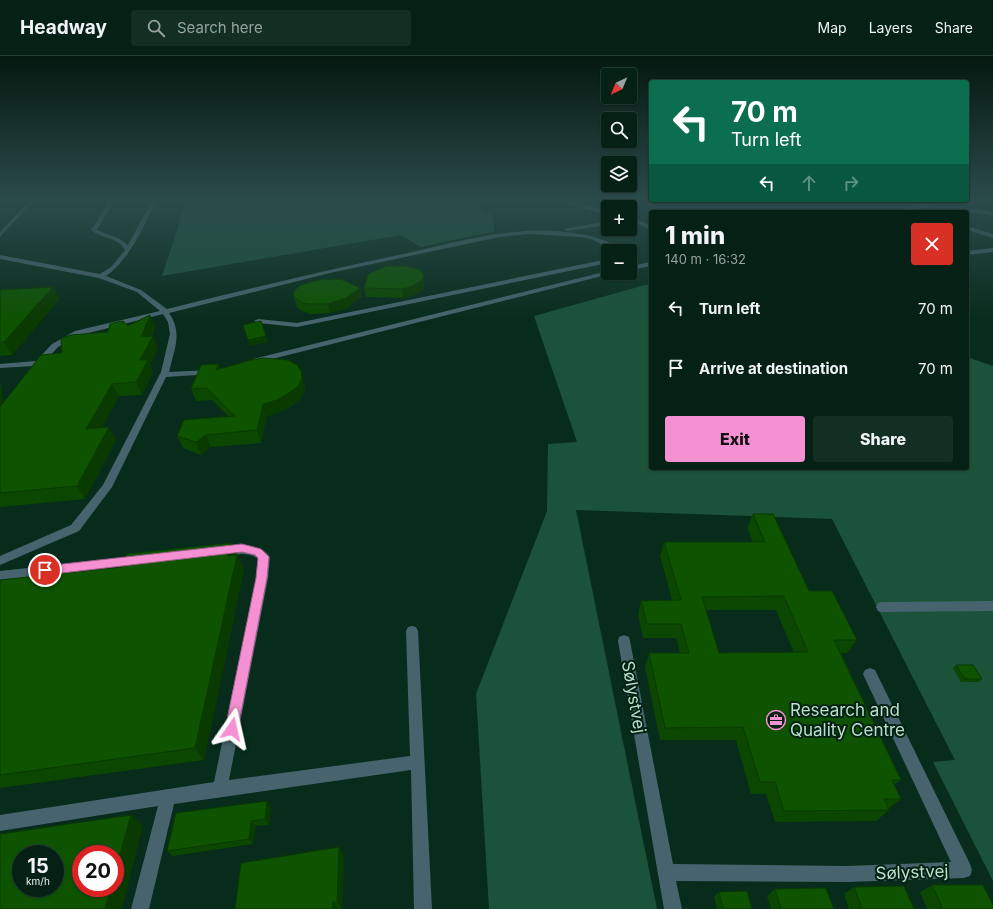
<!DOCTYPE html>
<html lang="en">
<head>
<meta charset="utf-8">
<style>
  body { margin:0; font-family:Inter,sans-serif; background:#132e22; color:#f1f3f6; height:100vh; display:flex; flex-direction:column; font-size:15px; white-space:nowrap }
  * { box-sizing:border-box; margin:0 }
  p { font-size:13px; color:#97a3a0 }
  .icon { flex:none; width:22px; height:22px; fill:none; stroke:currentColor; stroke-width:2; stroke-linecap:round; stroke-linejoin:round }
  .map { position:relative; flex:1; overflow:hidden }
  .side { position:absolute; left:649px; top:154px; width:320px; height:260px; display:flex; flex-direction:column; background:#052115; border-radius:4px; box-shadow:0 1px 3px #0004,0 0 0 1px #263e34 }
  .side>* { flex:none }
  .hud { position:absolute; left:649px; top:24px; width:320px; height:122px; border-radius:4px; box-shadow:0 1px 3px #0004,0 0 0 1px #263e34; background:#0b6e4f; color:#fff; overflow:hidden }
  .needle { width:26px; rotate:224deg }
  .fabs { position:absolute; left:601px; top:12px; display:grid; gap:8px }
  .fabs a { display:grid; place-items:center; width:36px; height:36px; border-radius:4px; background:#052115; box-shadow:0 1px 3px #0004,0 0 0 1px #263e34; font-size:20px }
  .speed { position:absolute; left:12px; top:789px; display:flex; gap:8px; font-size:20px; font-weight:700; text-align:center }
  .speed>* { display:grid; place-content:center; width:52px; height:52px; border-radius:50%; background:#052115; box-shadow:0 1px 3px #0004,0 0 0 1px #263e34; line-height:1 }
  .speed small { font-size:10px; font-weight:400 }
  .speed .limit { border:6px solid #d22; background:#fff; color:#111 }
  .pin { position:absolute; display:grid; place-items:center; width:34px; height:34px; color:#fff; margin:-17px; border:2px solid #fff; border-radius:50%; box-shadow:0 1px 4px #0007 }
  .me { position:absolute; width:44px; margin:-22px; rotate:11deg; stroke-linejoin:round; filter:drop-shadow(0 0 3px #0008) }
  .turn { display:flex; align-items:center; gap:14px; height:84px; padding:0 16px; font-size:18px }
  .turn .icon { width:52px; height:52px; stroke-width:2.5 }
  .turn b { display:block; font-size:28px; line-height:34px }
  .lanes { display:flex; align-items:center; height:38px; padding:0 16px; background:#0003; justify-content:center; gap:20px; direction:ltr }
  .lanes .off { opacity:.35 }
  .round { display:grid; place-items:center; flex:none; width:42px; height:42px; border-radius:4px; background:#132e22 }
  .overview { display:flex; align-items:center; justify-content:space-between; height:68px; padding:0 16px }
  h1 { font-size:24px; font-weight:800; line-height:30px }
  .cta { display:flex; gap:8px; margin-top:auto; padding:8px 16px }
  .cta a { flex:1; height:46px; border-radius:4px; background:#f591d2; color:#111; font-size:16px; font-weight:800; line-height:46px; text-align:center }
  .cta a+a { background:#132e22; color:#f1f3f6 }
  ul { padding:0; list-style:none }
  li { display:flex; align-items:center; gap:12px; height:60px; padding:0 16px }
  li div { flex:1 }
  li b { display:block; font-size:15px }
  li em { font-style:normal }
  header { display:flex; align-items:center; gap:24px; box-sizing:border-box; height:56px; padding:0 20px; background:#052115; border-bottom:1px solid #263e34 }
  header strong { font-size:19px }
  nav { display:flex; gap:22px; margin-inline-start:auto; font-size:14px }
  .search { width:280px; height:36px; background:#132e22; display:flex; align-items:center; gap:10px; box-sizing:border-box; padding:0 14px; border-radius:4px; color:#97a3a0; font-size:15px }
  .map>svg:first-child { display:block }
  .green { fill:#1a523a }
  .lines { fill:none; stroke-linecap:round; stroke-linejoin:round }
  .minor { fill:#47646e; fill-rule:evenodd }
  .wall { fill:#0b4700; fill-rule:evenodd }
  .shaded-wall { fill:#093a00 }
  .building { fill:#0d5300; stroke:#093a00; fill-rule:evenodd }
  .route { fill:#f591d2; stroke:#9f5e88 }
  .labels { text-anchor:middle; stroke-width:4; stroke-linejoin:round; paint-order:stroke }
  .near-street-label { font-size:17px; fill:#bedfcc; stroke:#002213 }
  .near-poi-label { font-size:17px; fill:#bedfcc; stroke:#002213; text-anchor:start }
</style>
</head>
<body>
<header>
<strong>Headway</strong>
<div class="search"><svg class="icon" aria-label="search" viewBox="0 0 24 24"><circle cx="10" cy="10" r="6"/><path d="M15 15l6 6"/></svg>Search here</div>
<nav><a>Map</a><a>Layers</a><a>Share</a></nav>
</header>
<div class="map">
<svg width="993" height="853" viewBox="0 0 993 853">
  <rect width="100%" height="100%" fill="#072c1c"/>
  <g class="green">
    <path d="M187,144H468L492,160L495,175L421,191L401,179L162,220Z"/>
    <path d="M645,229H651V412H967V301L993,310V825L933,706L955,704L832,463L576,454L657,853H489L476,638L547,455L548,388L577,386L534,260Z"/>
  </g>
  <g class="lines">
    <g class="minor">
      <path d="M30,144H35L0,181V176Z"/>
      <path d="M110,144H115L97,174L120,183L128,189L152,144H157C143,171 131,202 106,220L141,234L167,253C247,233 327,214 408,197C448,188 487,177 527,175C554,173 602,177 623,195H615L591,183L580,181L529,178L499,181L330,217L169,257C183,277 174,294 169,316L211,314L215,316L211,318L166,321L112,431L79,475L0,509V500L71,469L103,429L161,316L170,278L168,266L163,258L81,279L58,291L40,311L34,310L0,312V308L36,305L52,288L75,275L160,255L137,236L99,222L0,203V199L100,218L111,211L125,194C119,181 101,183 91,174Z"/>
      <path d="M557,144C574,144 591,152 608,154V158L588,154Z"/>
      <path d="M943,144H952L903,156H893Z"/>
      <path d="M976,153L993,156V160L976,157L955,156L958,154Z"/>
      <path d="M630,160L651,170V174L630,164Z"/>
      <path d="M608,165V169L567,175L564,173Z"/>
      <path d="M967,170L993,178V182L967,174Z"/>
      <path d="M993,192V196L967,199V195Z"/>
      <path d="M608,203V207L297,271L258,267L254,265L258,263L297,267Z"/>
      <path d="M651,206V210L630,214V210Z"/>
      <path d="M608,215V217H611L610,218L256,307L252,305L253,303Z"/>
      <path d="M244,489C253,490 265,492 270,501L268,522L229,724L410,700L406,575L408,571L412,570L416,571L418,575L432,853H414L411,714L174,748L149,853H131L158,750L0,775V759L214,726L256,522L258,503C245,493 231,502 217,498L215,495L217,492Z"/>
      <path d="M137,500L141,501L143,504L141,507L137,508L0,525V515Z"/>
      <path d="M993,545V555L882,556L878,555L876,551L878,547L882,546Z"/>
      <path d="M624,579L629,581L630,585L673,808L847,810L951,806L863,618L865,614L870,612L875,614L970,808L972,814L970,820L964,822L847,826L676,825L682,853H664L618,585L619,581Z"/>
    </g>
  </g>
  <g class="wall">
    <path d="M424,229L423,233L412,240L403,242L366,241L364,232Z"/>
    <path d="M53,231L59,243L12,299L0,300V234Z"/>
    <path d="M360,232L361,241L347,252L330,257L310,258L302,255L297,251L293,238Z"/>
    <path d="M150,259L155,271L152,280L158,292L150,308L153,316L142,339L119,340L102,371L116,384L85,443L0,451V326L1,328L3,347L62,297L108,276L128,270Z"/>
    <path d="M218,308L220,313L304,327L305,334L301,342L293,349L281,356L267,360L261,387L211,391L201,399L183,392L177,380L228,360L212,344L196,345L191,333Z"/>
    <path d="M753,458L809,535L857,584L847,597H841L901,724L894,729L901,743L888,753L889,754L876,765L775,766L766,738H751L736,684H660L645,611L649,597H680L676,582H643L638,558L641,545L672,544L660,500L664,486H753L747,472ZM706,554H776L794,597H719Z"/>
    <path d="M231,487L244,513L204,704L0,732V524L122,511Z"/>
    <path d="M956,609L982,623L979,626H961L953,612Z"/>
    <path d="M271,751L269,769L256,770L253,788L173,800L167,795Z"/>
    <path d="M344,799L342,852L338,853H235Z"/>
    <path d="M932,829L993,853H927L920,836Z"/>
    <path d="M854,831L914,853H849L844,838Z"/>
    <path d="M775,833L834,853H771L767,840Z"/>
    <path d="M719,836L752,853H717L714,841Z"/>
  </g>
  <g class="shaded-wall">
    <path d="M424,220V229L423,233L412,240L403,242L402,233Z"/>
    <path d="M53,231L59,243L12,299L4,286Z"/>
    <path d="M360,232L361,241L347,252L330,257L328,248Z"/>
    <path d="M150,259L155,271L147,291L153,280L158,292L150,308L153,316L142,339L136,326L140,304L141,281Z"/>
    <path d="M266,280L268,286L250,290L248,284Z"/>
    <path d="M218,308L223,320L216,314Z"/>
    <path d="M301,315L304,327L305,334L301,342L293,349L281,356L267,360L261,387L257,374L263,348Z"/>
    <path d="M0,326L1,328L3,347L0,351Z"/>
    <path d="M112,328L119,340L94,386L86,373Z"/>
    <path d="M109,371L116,384L85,443L77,430Z"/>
    <path d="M206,379L211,391L201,399L196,386Z"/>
    <path d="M231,487L244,513L204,704L195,692L228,500Z"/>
    <path d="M267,745L271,751L269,769L265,763Z"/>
    <path d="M131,759L143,770L122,853H105L111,832H115V816Z"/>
    <path d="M251,765L256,770L253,788L249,783Z"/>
    <path d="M339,791L344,799L342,852L337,846Z"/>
    <path d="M333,846L338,853H333Z"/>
  </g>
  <g class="building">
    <path d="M387,210H404L418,213L422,216L424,220L422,224L411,231L402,233L364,232L368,219L372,216Z"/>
    <path d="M336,223L343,224L360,232L346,242L328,248H308L300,246L295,242L293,238L296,233L301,229L318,224Z"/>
    <path d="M53,231L4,286L0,287V234Z"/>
    <path d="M150,259L141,281L153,280L140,304H148L136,326L112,328L86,373L109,371L77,430L0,437V351L41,299L62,297L61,283L65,281L71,279L108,276L110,268L113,267L123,265L128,270Z"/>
    <path d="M261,265L266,280L248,284L243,269Z"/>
    <path d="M264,302L288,304L297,309L301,315L302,322L298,330L289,337L277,344L263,348L257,374L206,379L196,386L177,380L184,364L235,360L207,332L191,333L201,309L218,308L216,314L251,304Z"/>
    <path d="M753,458H773L809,535H832L857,584H834L901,724H892L901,743H884L889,754L784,755L775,726H760L743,671L665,672L649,597H689L681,568H647L641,545L681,544L664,486H765ZM784,540L808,596L719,597L702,541Z"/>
    <path d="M231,487L228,500L237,499L195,692L0,719V524L122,511L127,498Z"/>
    <path d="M956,609H973L982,623H965Z"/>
    <path d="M267,745L265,763L251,765L249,783L167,795L176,757Z"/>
    <path d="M131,759L115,816V798H81V832H111L105,853H0V778ZM21,798H55V832H21Z"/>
    <path d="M339,791L337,846H333V853H235L241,807Z"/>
    <path d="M932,829H983L993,849V853H943Z"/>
    <path d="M904,830L914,853H862L854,831Z"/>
    <path d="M826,832L834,853H781L775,833Z"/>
    <path d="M747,835L752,853H723L719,836Z"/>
  </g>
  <linearGradient id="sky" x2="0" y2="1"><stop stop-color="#04180f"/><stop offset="0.55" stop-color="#2b4b4b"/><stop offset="1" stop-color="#2b4b4b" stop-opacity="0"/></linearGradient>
  <rect width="993" height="264" fill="url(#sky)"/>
  <path class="route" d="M242,488L261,493L269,501L267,522L238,673L237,677L232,679L227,677L225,673L256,522L258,502L255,499L242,496L45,519L42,517L40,514L42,511L45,510Z"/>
  <defs>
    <g id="office-ring" transform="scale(1)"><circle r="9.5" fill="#002213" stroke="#f591d2" stroke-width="1.5"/><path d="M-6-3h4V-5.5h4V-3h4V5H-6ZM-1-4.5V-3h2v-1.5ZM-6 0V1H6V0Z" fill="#f591d2"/></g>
  </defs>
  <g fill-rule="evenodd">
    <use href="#office-ring" x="776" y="664"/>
  </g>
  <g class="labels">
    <g class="near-street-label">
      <text transform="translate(634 641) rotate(80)" y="6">Sølystvej</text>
      <text transform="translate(912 816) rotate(-2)" y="6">Sølystvej</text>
    </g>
    <g class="near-poi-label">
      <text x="790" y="660">Research and<tspan x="790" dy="20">Quality Centre</tspan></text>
    </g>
  </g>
</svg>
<div class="fabs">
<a><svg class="needle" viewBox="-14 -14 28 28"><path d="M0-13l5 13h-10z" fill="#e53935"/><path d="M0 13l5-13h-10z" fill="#97a3a0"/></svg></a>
<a><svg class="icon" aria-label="search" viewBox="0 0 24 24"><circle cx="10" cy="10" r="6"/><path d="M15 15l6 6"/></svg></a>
<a><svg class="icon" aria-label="layers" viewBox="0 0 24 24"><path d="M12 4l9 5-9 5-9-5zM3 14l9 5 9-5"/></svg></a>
<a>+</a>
<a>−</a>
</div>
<div class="speed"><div>15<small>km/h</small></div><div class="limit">20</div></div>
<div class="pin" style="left:45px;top:514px;background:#d93025"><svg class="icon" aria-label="arrive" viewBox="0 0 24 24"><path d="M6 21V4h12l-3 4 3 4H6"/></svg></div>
<svg class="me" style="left:232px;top:673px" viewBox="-20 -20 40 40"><path d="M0-17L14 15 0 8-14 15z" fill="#f591d2" stroke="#fff" stroke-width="4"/></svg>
<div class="hud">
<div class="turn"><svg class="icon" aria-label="left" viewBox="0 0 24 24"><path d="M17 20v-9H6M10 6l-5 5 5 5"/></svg><div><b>70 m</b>Turn left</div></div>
<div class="lanes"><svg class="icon" aria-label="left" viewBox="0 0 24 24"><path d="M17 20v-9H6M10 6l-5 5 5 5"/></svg><svg class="icon off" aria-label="ahead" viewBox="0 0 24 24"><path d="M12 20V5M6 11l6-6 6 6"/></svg><svg class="icon off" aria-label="right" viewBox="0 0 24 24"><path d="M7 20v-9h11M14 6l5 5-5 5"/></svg></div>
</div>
<section class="side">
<div class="overview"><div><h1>1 min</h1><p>140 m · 16:32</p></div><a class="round" style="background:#d93025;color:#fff"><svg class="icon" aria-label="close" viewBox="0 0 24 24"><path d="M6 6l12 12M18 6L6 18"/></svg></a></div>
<ul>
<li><svg class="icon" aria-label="left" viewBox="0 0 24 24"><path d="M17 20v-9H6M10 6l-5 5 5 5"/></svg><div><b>Turn left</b></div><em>70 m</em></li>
<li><svg class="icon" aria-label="arrive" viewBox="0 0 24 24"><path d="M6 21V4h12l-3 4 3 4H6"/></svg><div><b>Arrive at destination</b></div><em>70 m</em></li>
</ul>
<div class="cta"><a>Exit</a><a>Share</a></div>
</section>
</div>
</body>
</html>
